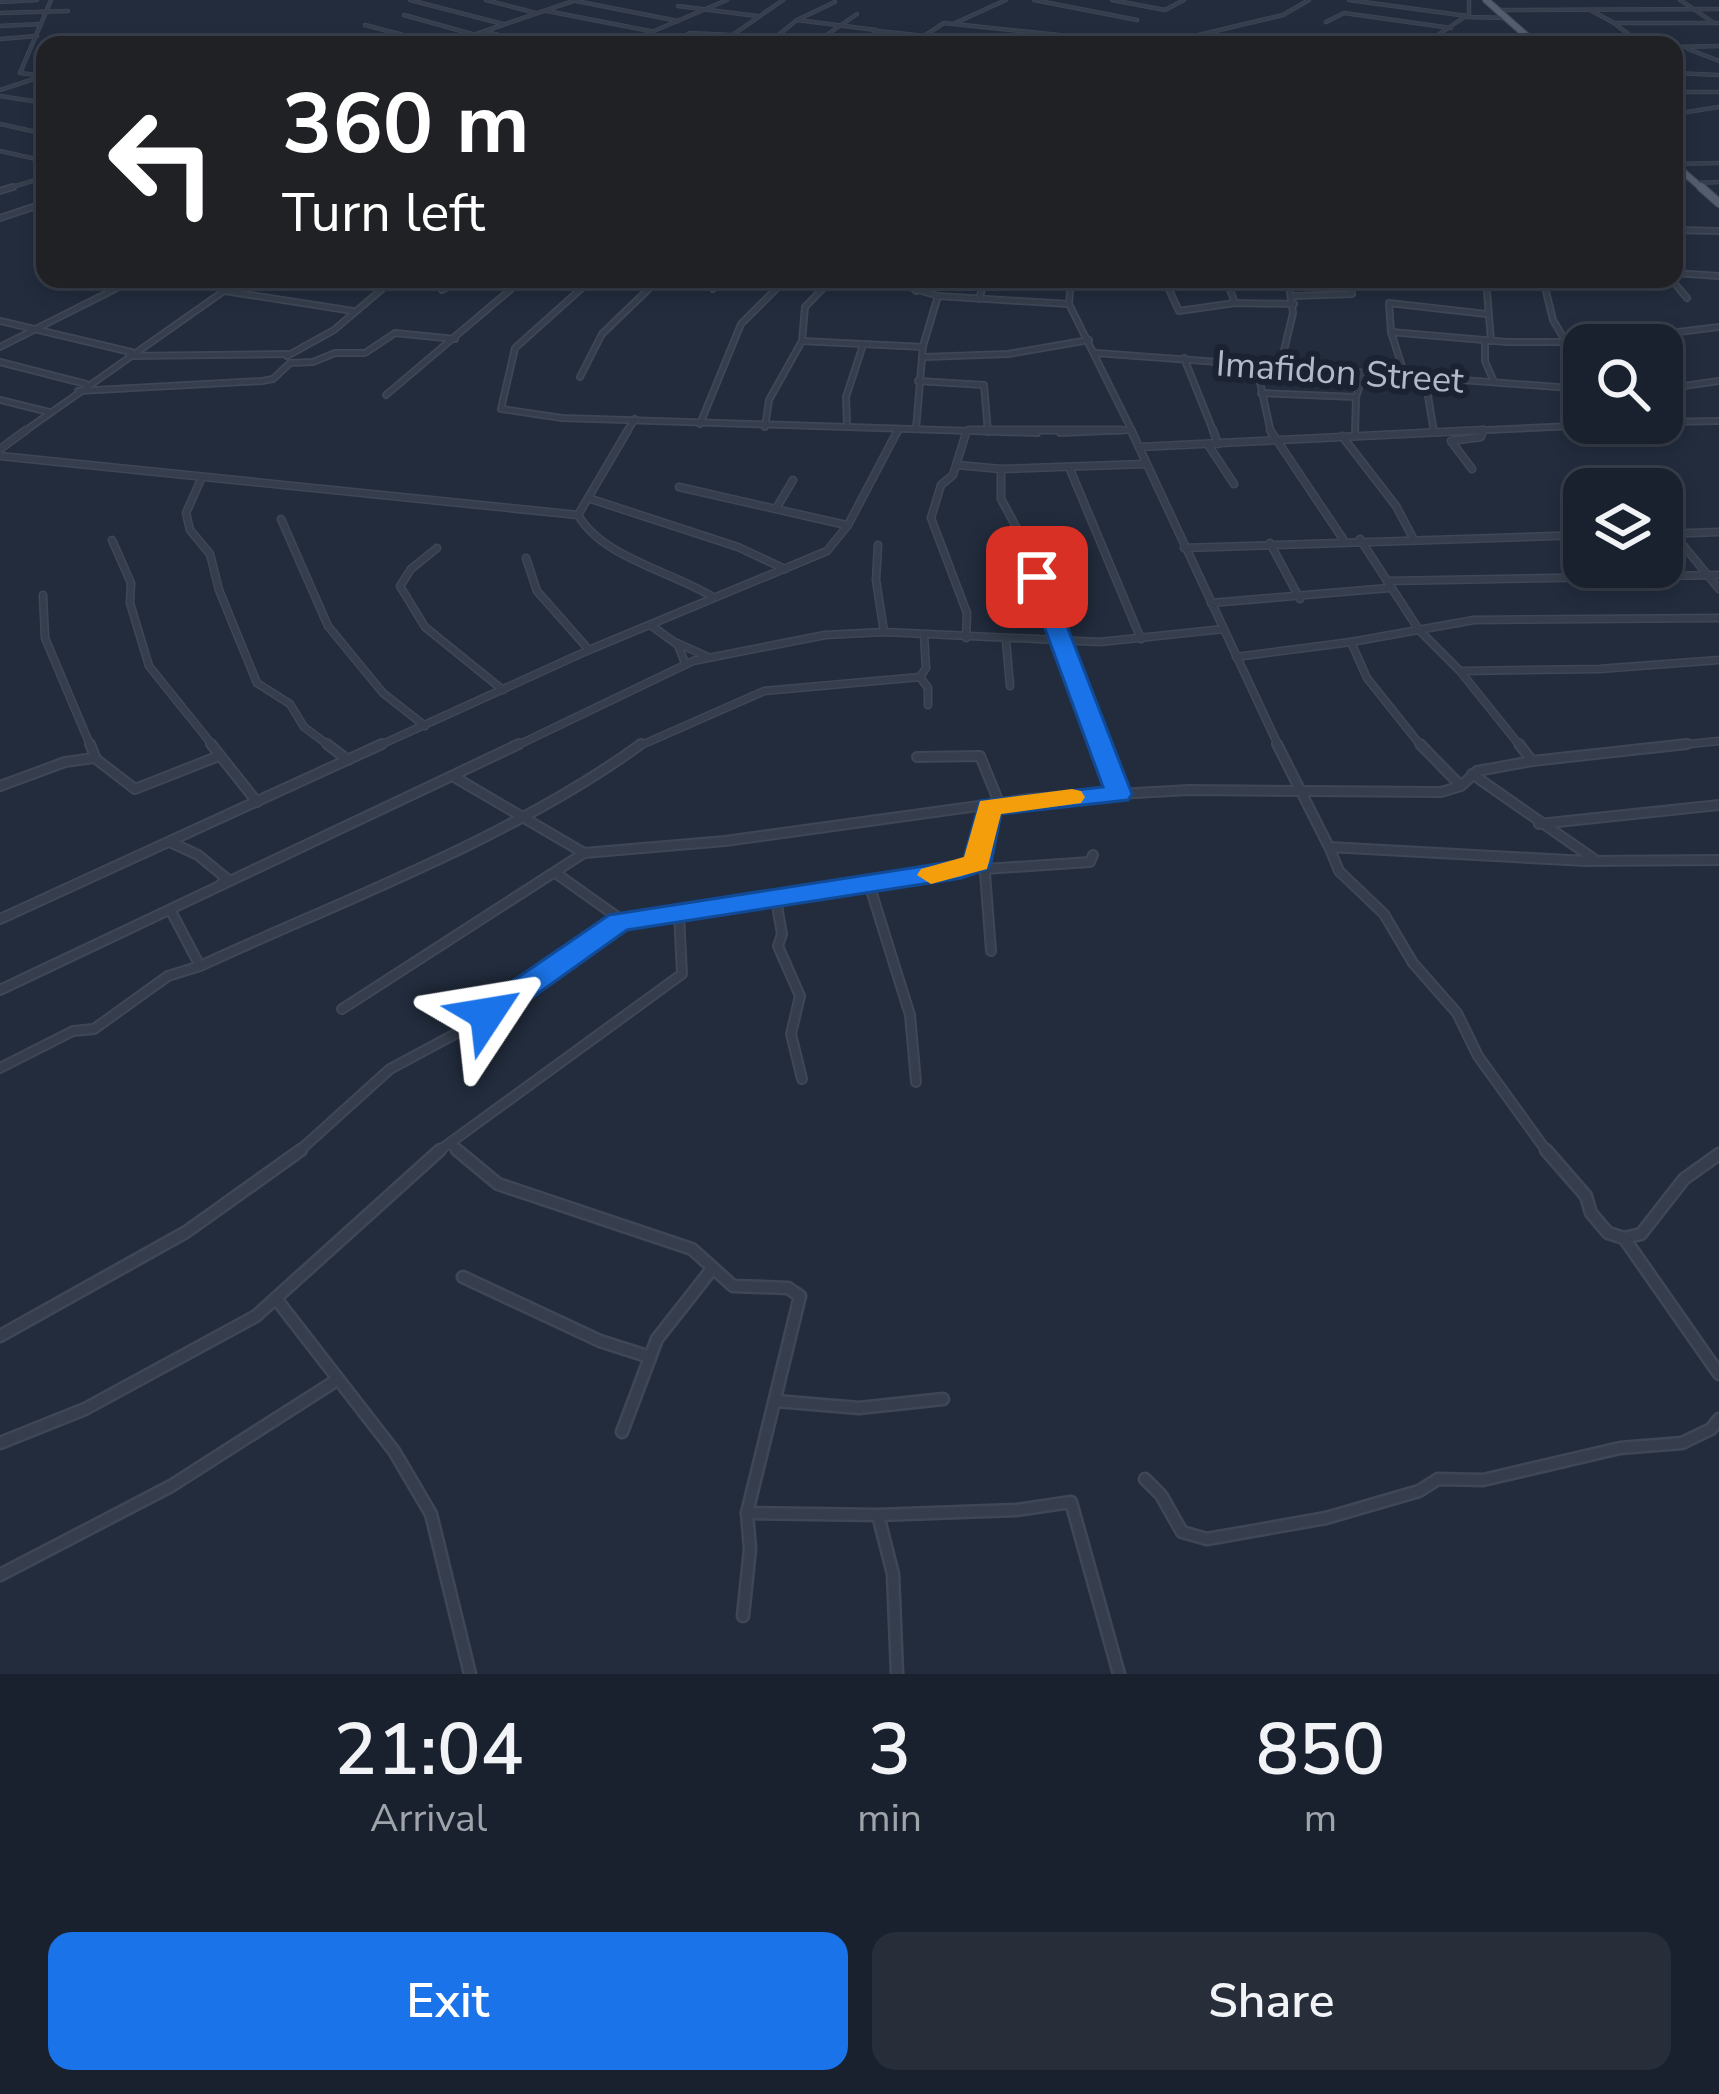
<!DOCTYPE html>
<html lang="en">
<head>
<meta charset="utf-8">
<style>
  body { margin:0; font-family:"Nunito Sans",sans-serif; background:#272e3a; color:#f1f3f6; height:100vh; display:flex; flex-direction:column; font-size:45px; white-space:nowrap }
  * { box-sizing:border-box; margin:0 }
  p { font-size:39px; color:#9fa3aa }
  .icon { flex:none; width:66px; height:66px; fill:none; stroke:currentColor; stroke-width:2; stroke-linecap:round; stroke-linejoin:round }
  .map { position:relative; height:1674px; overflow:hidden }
  .details { display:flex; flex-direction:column; background:#1a212e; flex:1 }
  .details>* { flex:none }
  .guide { position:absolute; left:36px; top:36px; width:1647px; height:252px; border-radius:24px; box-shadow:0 6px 18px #0003,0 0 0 3px #383e4a; background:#202124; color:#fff; overflow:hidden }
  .fabs { position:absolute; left:1563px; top:324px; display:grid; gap:24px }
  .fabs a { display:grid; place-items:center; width:120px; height:120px; border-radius:24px; background:#1a212e; box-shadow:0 6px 18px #0003,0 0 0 3px #383e4a; font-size:60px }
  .pin { position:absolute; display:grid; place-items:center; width:102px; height:102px; color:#fff; margin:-51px; border-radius:24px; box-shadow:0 6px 18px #0006 }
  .me { position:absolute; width:132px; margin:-66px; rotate:57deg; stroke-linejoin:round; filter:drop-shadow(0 0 9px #0008) }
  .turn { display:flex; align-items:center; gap:42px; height:252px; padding:0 48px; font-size:54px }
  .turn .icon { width:156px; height:156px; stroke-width:2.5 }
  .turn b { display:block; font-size:84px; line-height:102px }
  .eta { display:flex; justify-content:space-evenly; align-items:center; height:204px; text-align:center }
  .eta b { font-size:72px; font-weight:600; line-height:84px }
  .cta { display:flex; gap:24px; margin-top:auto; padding:24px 48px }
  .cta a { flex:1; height:138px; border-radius:24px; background:#1a73e8; color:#fff; font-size:48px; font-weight:600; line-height:138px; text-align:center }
  .cta a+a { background:#272e3a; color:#f1f3f6 }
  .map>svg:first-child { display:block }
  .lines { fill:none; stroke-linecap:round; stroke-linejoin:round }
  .minor-far4-casing { stroke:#3f4756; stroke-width:4.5 }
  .minor-far3-casing { stroke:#3f4756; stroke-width:8 }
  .minor-far2-casing { stroke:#3f4756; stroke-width:9 }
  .minor-far1-casing { stroke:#3f4756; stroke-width:12 }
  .minor-casing { stroke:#3f4756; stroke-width:15 }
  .primary-far1-casing { stroke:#3f4756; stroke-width:8 }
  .primary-casing { stroke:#3f4756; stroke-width:10 }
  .minor-far4 { stroke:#363e4d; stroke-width:3 }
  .minor-far3 { stroke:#363e4d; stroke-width:4.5 }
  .minor-far2 { stroke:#363e4d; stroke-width:6 }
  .minor-far1 { stroke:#363e4d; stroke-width:8 }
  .minor { stroke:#363e4d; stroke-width:10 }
  .primary-far1 { stroke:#545d6e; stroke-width:6 }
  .primary { stroke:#545d6e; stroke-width:8 }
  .route { fill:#1a73e8; stroke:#114b97; stroke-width:3 }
  .slow { fill:#f59e0b }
  .labels { text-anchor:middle; stroke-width:12; stroke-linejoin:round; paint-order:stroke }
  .far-street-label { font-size:36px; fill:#b2b9c9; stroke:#1b2332 }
</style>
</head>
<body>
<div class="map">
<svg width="1719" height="1674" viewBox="0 0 1719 1674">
  <rect width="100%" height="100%" fill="#222c3d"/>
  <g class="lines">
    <g class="minor-far4-casing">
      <g id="minor-far4">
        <path d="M410,0L503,24"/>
        <path d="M486,0L536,13"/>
        <path d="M1034,0L1137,20"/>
        <path d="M1112,0L1165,10L1184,0"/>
        <path d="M1349,0L1467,16"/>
        <path d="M1680,0L1714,23"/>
        <path d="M576,1L678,21"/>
        <path d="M0,2L37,0"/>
        <path d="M678,6L757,16"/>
        <path d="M1499,10L1719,9"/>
        <path d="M547,11L650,31"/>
        <path d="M1592,11L1614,23H1719"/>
        <path d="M0,13L68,11"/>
        <path d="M404,15L472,34"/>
        <path d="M1468,17L1507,18"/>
        <path d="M797,20L876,30"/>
        <path d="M1326,22L1344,13L1451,28"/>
        <path d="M953,24L1006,0"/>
        <path d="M1615,24L1643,45"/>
        <path d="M365,25L441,45"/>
        <path d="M0,26L41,24"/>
        <path d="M485,32L547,45"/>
        <path d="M0,39L37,36"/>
        <path d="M265,45H271"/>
        <path d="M444,45L576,0"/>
        <path d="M621,45L727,0"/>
        <path d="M670,45L690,33L731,35"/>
        <path d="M718,45L783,0"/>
        <path d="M766,45L797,20L835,2"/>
        <path d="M812,45L857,14"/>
        <path d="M861,45L877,31L1013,45"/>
        <path d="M910,45L944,23L1155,45"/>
        <path d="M1156,45L1283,15L1309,0"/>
        <path d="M1423,45L1469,14V0"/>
        <path d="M1674,47L1719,46"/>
        <path d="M1688,49L1719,61"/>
        <path d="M1674,73L1719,75"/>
        <path d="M45,76L20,73L51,0"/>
        <path d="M0,90L37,78"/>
        <path d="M1674,92H1719"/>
        <path d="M0,96L45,103"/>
        <path d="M1674,114L1719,107"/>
        <path d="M0,124L45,134"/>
        <path d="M0,151L45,161"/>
        <path d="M1674,164L1719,163"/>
        <path d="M1696,183L1719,182"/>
        <path d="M3,190L45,177"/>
      </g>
    </g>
    <g class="minor-far3-casing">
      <g id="minor-far3">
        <path d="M0,191L13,187"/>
        <path d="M0,218L45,203"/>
        <path d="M1674,230L1719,231"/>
        <path d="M1674,273L1719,276"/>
        <path d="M348,279L384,285"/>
        <path d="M592,279L515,348L501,409L562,418L1037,433"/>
        <path d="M883,279L938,296L1069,304"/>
        <path d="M1071,279L1069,304L1133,433"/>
        <path d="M1164,279L1179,311L1235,303L1294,304"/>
        <path d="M1226,279L1235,303"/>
        <path d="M1486,279L1491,341"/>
        <path d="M1543,279L1553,320L1566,342"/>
        <path d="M1671,279L1687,298"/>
        <path d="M713,289L724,279"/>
        <path d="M442,290L461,279"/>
        <path d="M225,291L353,311"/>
        <path d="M916,291L923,279"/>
        <path d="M1293,296L1352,294L1350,279"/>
        <path d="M979,299L985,279"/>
        <path d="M0,321L131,352"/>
        <path d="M1391,332L1389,303L1486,314"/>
        <path d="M1485,340V361L1494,382"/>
        <path d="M802,341L923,347"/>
        <path d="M0,347L135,279"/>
        <path d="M1096,353L1584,389"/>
        <path d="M129,356L288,354"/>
        <path d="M287,356L334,330L394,279"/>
        <path d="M925,357L1008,354L1089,340"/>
        <path d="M1184,358L1214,433"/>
        <path d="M0,362L86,384"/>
        <path d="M1256,364L1271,433"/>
        <path d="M1280,367L1293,313L1288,279"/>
        <path d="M1405,376L1391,332L1507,342H1596L1719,327"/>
        <path d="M580,377L602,334L659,279"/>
        <path d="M1425,378L1434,432"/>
        <path d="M918,381L984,385L988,432"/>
        <path d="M1662,389L1719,381"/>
        <path d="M78,391L262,381L273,379L290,363L313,362L335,353H365L395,333L455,339"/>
        <path d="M1261,393L1356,397"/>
        <path d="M386,395L523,279"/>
        <path d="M0,400L49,412"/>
        <path d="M1662,422L1719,421"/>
        <path d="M700,424L741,324L786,279"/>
        <path d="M847,424L846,397L863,345"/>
        <path d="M765,427L769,400L802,341L805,307L832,279"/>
        <path d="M916,429L923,346L938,296"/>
        <path d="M22,433L241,279"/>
        <path d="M626,433L635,419"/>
        <path d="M897,433L899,429"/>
        <path d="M1060,433L1130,430"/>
        <path d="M1355,433L1356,397L1364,372"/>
        <path d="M1421,433L1639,423"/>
      </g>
    </g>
    <g class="minor-far2-casing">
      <g id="minor-far2">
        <path d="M969,430H1121"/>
        <path d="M1131,430L1279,747"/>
        <path d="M1213,430L1218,444"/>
        <path d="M1270,430L1343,539"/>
        <path d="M966,433L953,475L941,485L931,518L967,613L966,638"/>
        <path d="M1342,436L1396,506L1413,538"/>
        <path d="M1209,446L1234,484"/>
        <path d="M1139,447L1484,430"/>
        <path d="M0,449L26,430"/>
        <path d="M0,456L578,515C603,558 671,571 713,597"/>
        <path d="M957,465L1001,469L1145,464"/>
        <path d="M1069,467L1141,639"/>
        <path d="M1001,469V499L1026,545L1102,747"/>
        <path d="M1472,469L1451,441L1481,437L1483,430"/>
        <path d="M202,477L186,513L190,530L210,554L219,590L257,683L290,704L304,727L331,747"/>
        <path d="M679,487L846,525"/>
        <path d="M591,499L738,547L785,569"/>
        <path d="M777,507L793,480"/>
        <path d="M578,515L628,430"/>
        <path d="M281,519L328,626L383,693L425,726"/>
        <path d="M1662,534L1719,532"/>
        <path d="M1674,534L1719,589"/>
        <path d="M1360,539L1419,630L1460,671L1521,747"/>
        <path d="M112,540L131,583L130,603L149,666L214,747"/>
        <path d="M1270,543L1300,599"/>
        <path d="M878,545L876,580L884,632"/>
        <path d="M437,548L411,569L400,586L425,627L503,690"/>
        <path d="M1184,548L1584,535"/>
        <path d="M526,558L537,591L589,650"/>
        <path d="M1387,581L1719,575"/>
        <path d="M43,595L45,638L91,747"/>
        <path d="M1211,603L1389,588"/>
        <path d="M652,626L678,645L685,663"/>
        <path d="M1006,640L1010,686"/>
        <path d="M677,643L706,656"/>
        <path d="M1236,657L1351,642"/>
        <path d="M1462,671L1599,669L1719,660"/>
        <path d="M920,677L928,688V705"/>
        <path d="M376,747L589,650L827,551L848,525L898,430"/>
        <path d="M514,747L693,661L825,635L884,632L1100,642L1224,629"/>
        <path d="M637,747L764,691L920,677L926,668L924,635"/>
        <path d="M1422,747L1367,678L1351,642L1474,620L1719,618"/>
        <path d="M1659,747L1719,741"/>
      </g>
    </g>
    <g class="minor-far1-casing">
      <g id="minor-far1">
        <path d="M90,744L96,759L135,789L219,756"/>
        <path d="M211,744L257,802"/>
        <path d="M327,744L348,760"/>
        <path d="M1100,744L1119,794"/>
        <path d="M1277,744L1329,847L1586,861L1719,860"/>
        <path d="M1420,744L1460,785"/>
        <path d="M1519,744L1532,761L1687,744"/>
        <path d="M917,757L980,756L1000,805"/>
        <path d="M1472,774L1594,859"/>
        <path d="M456,778L584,853L725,841L1029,799L1189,790L1441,792L1461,786L1477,771L1532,761"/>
        <path d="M0,786L65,762L94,758"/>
        <path d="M989,807L977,857L985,873L991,951"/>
        <path d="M1539,824L1719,805"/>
        <path d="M170,842L198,855L226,878L221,884"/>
        <path d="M1330,849L1339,871L1384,914L1413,963L1457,1013L1478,1056L1548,1153"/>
        <path d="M985,869L1090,862L1093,855"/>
        <path d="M869,884L910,1015L916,1082"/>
        <path d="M776,900L782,934L778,946L800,996L791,1034L802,1079"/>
        <path d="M171,911L200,966"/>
        <path d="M0,919L382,744"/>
        <path d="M620,922L972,867L977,857"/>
        <path d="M0,990L519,744"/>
        <path d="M342,1009L584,853"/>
        <path d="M0,1068L73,1031L94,1029L168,976L200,966C343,900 514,837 641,744"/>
        <path d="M452,1145L461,1153"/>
        <path d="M297,1153L390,1069L459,1032L617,926L616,916L557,874"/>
        <path d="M436,1153L682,974L679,914"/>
      </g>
    </g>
    <g class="minor-casing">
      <g id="minor">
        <path d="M457,1150L498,1184L692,1249L733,1286L788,1288L800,1296L747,1513L878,1515L893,1574L897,1673"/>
        <path d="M1546,1150L1586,1196L1591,1213L1608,1233L1624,1238L1641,1234L1684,1179L1719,1154"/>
        <path d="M1624,1238L1719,1374"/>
        <path d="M463,1277L600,1341L650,1357"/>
        <path d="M277,1300L394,1451L431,1514L470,1674"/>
        <path d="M0,1336L186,1232L301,1150"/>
        <path d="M776,1401L859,1408L943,1399"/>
        <path d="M622,1432L657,1339L712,1269"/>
        <path d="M0,1443L85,1409L256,1316L440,1150"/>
        <path d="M1145,1479L1161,1495L1182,1532L1207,1539L1326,1518L1419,1491L1438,1479L1483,1480L1620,1448L1682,1443L1711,1429L1719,1419"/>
        <path d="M878,1515L1016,1510L1071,1502L1119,1674"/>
        <path d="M0,1575L171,1486L337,1380"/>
        <path d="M743,1616L750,1549L747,1513"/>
      </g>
    </g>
    <g class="primary-far1-casing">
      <g id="primary-far1">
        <path d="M1486,0L1537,45"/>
        <path d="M1674,164L1704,190"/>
      </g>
    </g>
    <g class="primary-casing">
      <path id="primary" d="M1701,187L1719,203"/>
    </g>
    <use href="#minor-far4" class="minor-far4"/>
    <use href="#minor-far3" class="minor-far3"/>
    <use href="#minor-far2" class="minor-far2"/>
    <use href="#minor-far1" class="minor-far1"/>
    <use href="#minor" class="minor"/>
    <use href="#primary-far1" class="primary-far1"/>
    <use href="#primary" class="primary"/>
  </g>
  <path class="route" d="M1037,570L1048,577L1132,794L1128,800L1001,814L991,863L987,869L962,878L627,930L498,1022H476L472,1014L476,1006L609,915L956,861L964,858L980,801L1103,787L1026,577Z"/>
  <path class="slow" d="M1072,789L1081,791L1085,797L1081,803L1001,814L987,869L931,884L917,875L921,869L964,857L980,801Z"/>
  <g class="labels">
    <g class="far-street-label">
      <text transform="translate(1340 371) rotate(4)" y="13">Imafidon Street</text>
    </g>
  </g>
</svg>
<div class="fabs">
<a><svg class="icon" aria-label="search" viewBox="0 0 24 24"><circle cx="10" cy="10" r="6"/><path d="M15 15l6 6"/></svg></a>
<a><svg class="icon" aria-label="layers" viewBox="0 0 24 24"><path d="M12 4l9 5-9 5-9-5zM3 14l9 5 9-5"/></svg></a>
</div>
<div class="pin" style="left:1037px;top:577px;background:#d93025"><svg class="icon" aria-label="arrive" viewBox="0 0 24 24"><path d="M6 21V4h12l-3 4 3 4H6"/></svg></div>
<svg class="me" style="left:487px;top:1014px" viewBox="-20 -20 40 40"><path d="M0-17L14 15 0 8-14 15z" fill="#1a73e8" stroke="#fff" stroke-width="4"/></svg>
<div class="guide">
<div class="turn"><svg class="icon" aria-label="left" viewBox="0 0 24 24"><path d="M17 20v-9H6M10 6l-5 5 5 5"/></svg><div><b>360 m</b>Turn left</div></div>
</div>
</div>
<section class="details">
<div class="eta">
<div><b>21:04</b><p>Arrival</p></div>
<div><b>3</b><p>min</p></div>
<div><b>850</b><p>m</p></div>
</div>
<div class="cta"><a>Exit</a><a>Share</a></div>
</section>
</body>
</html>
